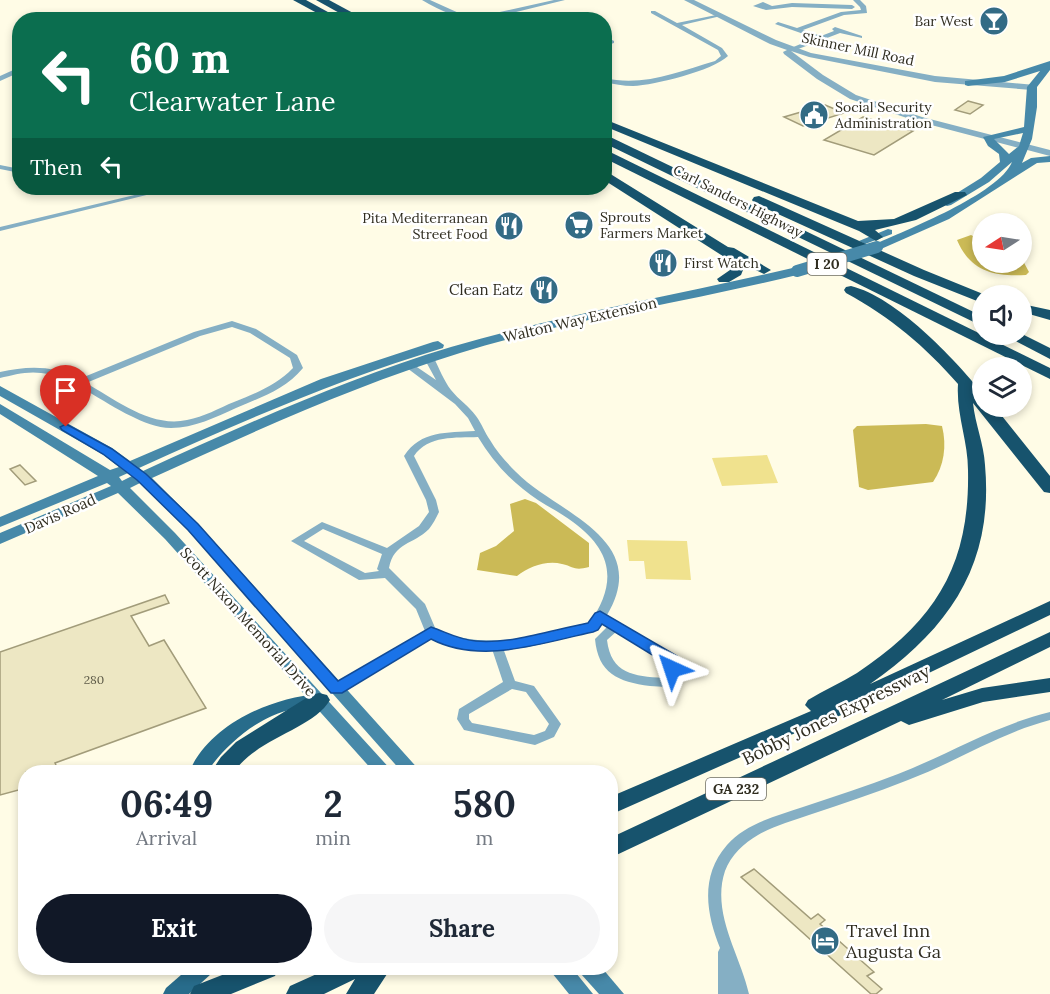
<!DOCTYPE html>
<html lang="en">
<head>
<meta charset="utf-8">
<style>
  body { margin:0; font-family:Lora,serif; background:#f6f6f7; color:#1f2937; height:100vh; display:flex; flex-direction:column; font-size:22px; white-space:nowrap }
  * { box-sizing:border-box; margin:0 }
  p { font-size:20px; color:#747a83 }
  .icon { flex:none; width:33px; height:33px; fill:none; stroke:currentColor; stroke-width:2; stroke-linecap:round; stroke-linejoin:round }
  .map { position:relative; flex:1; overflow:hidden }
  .panel { position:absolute; left:18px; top:765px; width:600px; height:210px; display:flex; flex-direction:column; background:#fff; border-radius:24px; box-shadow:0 3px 9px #0003 }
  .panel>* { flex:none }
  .hud { position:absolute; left:12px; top:12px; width:600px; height:183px; border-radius:24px; box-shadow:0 3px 9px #0003; background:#0b6e4f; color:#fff; overflow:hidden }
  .needle { width:39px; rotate:258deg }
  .tools { position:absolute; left:972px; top:213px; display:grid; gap:12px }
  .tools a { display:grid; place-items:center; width:60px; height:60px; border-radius:50%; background:#fff; box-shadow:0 3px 9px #0003; font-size:30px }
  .pin { position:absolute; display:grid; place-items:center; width:51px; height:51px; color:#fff; margin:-62px -26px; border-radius:50% 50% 50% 0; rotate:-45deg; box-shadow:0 0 6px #0007 }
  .pin .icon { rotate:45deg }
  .me { position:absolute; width:66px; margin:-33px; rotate:318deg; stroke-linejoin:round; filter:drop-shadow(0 0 4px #0008) }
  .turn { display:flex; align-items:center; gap:21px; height:126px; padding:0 18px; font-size:27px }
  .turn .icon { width:78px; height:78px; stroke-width:2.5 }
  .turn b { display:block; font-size:42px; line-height:51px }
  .then { display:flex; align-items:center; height:57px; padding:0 18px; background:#0003; gap:12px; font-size:22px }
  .eta { display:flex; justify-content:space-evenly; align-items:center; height:102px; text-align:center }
  .eta b { font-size:36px; font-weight:700; line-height:42px }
  .action { display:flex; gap:12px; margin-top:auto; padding:12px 18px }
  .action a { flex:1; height:69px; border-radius:36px; background:#111827; color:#fff; font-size:24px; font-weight:700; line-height:69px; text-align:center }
  .action a+a { background:#f6f6f7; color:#1f2937 }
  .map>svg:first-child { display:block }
  .green { fill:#f0e28e }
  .water { fill:#cbba56 }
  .building { fill:#ede7c3; stroke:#a29c7a; stroke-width:1.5 }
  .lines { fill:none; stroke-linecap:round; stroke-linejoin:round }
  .minor { fill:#85afc4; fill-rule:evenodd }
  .tertiary { fill:#85afc4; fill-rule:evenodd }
  .secondary { fill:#4789a9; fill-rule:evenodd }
  .primary { fill:#286c8b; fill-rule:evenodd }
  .motorway { fill:#17536d; fill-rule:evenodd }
  .secondary-bridge { stroke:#4789a9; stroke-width:12 }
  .route { fill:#1a73e8; stroke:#114b97; stroke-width:1.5 }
  .labels { text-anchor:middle; stroke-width:5; stroke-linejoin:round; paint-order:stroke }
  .number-label { font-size:12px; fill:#5f5c49 }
  .far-poi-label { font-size:14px; fill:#302d20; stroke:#fff; text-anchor:start }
  .far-street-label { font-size:14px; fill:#302d20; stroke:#fff }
  .shield { fill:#fff; stroke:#6e6c63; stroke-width:1.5 }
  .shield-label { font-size:14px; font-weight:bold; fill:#302d20 }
  .poi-label { font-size:15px; fill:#302d20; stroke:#fff; text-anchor:end }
  .street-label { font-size:15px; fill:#302d20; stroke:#fff }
  .near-street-label { font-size:18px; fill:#302d20; stroke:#fff }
  .near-poi-label { font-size:18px; fill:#302d20; stroke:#fff; text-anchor:start }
</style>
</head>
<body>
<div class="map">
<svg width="1050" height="994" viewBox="0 0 1050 994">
  <rect width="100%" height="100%" fill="#fffce6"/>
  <g class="green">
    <path d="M767,455L778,483L722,486L712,458Z"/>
    <path d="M627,540L687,541L691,580L646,579L644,561H629Z"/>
  </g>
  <g class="water">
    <path d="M971,235L982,241V262H1022V259L1029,272L1026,275C994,277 970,271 957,240Z"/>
    <path d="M926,424L942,426C947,446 944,466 933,482L868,490L859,487L853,430L857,426Z"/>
    <path d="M525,499L536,503L589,543V567C574,571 575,567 562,564C546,560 529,567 517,576L477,570L480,553L496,546L514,531L510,504Z"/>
  </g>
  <g class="building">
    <path d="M968,101L983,105L970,114L955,110Z"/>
    <path d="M825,105L844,113L803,126L784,117Z"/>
    <path d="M863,117L913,131L874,155L824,140Z"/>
    <path d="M20,465L36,481L25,485L10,469Z"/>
    <path d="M165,595L169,603L131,616L149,646L164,640L206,708L55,763L59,772H26V788L0,795V652Z"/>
    <path d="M754,869L811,919L818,914L825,920L820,924L874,972L867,976L882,989L876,994H871L741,877Z"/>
  </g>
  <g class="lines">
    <g class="minor">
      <path d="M422,0H430L461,14L477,17L554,0H565L483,20C462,20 440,11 422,0Z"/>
      <path d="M853,0H860L866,6L867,13L844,15L803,30L821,36L834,31L832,29L835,27L862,36V38L840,33L793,51L791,50V48L815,38L775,24L778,22L797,28L841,12L861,10L860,7Z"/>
      <path d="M763,2L772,6L792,3L852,5L855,7L852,9L792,7L766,10L753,6Z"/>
      <path d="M651,11H655L677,23L721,14V16L682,25L722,48L728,56C712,71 655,85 633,86C623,86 614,84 604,82V78C643,87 678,72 715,61L721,56L718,50L651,13Z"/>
      <path d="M612,40L614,41V43L604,46V42Z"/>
      <path d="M20,67V72L0,81V76Z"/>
      <path d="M0,165L20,169V173L0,169Z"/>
      <path d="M164,188H175L0,231V227Z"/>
      <path d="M232,321L256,329L297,355L303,368C285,390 261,397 236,408C216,417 194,428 171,428C157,428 143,422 131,416C103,403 70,376 41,373C27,371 13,375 0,378V372C28,366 53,365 79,379L194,332ZM232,327L250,333L290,358L293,368C277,385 256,393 234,402C219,408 204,417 187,420C151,428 116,400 86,383L200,336Z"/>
      <path d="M429,355L434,358C439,368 444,381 451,390C459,400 469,406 476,416C482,424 485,433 490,440C497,452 506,462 516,472C556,513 653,538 607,615L676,656L678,659L673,686C666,688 658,686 650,686C618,682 598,673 595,639L608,626L602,622L597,630L593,631L532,644L503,648L515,681L534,686L561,724L554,737L535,745L464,730L457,719L459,709L503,682L492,649C470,648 451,645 432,637L340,692H332L330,689L332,686L425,631L416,609L385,578L359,580L291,541L322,522L387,548L419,526L429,512L426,500L404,456C421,430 447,433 475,431L468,418L455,404L403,365L405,363H411L436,380L424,358ZM478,437C490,457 505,475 523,489C538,502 557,510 573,522C614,552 617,584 589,624C536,636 488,651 436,630L425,604L389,568C394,542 413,545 429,529C433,524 436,518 439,512L436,500L414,456C428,435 456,438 478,437ZM323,529L382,554L377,569L379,571L365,573L304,541ZM617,631L666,661L663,678C634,676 611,674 607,640ZM512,689L526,692L549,724L545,731L534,735L472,723L469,719V714Z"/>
      <path d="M1050,712V720C1000,733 956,762 908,780C875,793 842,804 809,815C792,821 774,826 758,835C744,843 731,855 725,871C711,913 740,954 749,994H718V952L720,948C706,913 700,876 727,845C746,823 777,816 803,807C835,796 867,786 898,774C949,754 996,725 1050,712Z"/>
    </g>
    <path class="tertiary" d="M684,0H694L776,40L811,53L935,76L1035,85V89L1032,90L935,82L809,57L791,51L823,75L856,95L922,117L1050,150V156L916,121L850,99L817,79L784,54L783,52L787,50L770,44Z"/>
    <g class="secondary">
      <path d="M1050,61V70L1037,87V107L1032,139L1022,163L1031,158L1050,156V162L1037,163L949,219L881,249H873V245C906,230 999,194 1012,162L989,182L951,205L947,206L941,203L981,178L1000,162L999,154L988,146L983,137L1024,127L1027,87L1040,71L1005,82L968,86L965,85V81L1004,76ZM1023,133L1019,146L1009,154L994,139Z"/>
      <path d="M888,229L892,230V234L865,244L859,241Z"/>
      <path d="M797,267L801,268V274C688,302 571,319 460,353C353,386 253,432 152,478L198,524L421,772H402L188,530L140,483L130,488L175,533L393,772H374L165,539L118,493L0,544V533L111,486L107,483L0,527V517L98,476L0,414V404L110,470L119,467L102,454L0,396V386L112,448L130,461L321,379L433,342L438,341L444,345L443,348C338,379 239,423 139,468L143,471C244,425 345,379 451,347C565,314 682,294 797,267ZM128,473L132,476L122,481L119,477Z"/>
      <path d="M548,968H572L593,994H569Z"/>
      <path d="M579,968H602L624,994H599L581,974Z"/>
    </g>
    <g class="primary">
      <path d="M319,694L325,696L328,700L325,704C315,707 303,706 293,709C259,716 226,744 207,772H189C210,724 270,698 319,694Z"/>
      <path d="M189,968H214L211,974L189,994H163L166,988Z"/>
    </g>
    <g class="motorway">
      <path d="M293,0H306L337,17L328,19Z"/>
      <path d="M316,0H329L366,20H352Z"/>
      <path d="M604,119L858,221L894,219L955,192H965L967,195L916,220L875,230L883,237L876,241L859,231L604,126Z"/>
      <path d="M604,134L982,316V326L604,143Z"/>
      <path d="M604,149L1050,368V379L604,158Z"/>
      <path d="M604,170L728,247L734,248L771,270L764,274L745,265L741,275L729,282H719L717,279L730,270L729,260L604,180Z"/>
      <path d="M759,196L924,270L988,296H982V302L977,301L914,276L754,203L752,200L754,197Z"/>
      <path d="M851,286C896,297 954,358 982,393V406H994L1050,476V493L1044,492L973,403C975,424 984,444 985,465C994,565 949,629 870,684L1050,601V615L837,717L788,736L610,815V797L811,711L805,705L808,700C824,690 841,683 857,673C935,621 970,566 968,470C968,441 956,414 958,384C925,346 890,317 846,293L844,290L846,287Z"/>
      <path d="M1022,304L1050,310V320L1022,312Z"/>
      <path d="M1002,334H1022L1050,348V359Z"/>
      <path d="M1050,632V647L942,700L982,688L1050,678V692L983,702L909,725L901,721L610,858V838Z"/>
      <path d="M319,693L327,695L330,700C313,729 257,738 234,772H211L221,757L236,742L311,695Z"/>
      <path d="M240,968H279L275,976L231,994H190L194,986Z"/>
      <path d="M330,968H391L374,994H346L355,979L324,994H286L290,986Z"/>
    </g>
    <path class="secondary-bridge" d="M797,271L877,247"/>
  </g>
  <path class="route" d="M66,424L112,449L146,474L198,524L338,681L431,627C446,632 459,640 476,641C512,644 552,630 588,623L595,613L600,611L677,656L680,669L678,673H667L664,662L602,624L598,630L593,632C541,643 481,665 431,639L342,693H331L188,530L137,480L103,454L62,430L60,427Z"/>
  <defs>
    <g id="bar-disc" transform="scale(1.5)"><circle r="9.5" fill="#336b85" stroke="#fff"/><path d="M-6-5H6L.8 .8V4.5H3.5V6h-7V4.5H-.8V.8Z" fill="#fff"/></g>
    <g id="civic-disc" transform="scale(1.5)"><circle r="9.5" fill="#336b85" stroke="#fff"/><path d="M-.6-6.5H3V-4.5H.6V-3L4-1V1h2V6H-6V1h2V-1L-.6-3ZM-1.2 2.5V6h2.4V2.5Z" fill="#fff"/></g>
    <g id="supermarket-disc" transform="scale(1.5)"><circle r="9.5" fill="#336b85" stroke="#fff"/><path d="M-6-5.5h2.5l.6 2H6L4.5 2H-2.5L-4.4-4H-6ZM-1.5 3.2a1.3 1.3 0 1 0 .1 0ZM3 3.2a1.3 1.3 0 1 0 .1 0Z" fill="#fff"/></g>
    <g id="restaurant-disc" transform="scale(1.5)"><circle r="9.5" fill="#336b85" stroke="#fff"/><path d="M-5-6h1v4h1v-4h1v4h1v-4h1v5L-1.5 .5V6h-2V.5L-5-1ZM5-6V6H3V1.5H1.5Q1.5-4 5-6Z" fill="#fff"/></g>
    <g id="hotel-disc" transform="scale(1.5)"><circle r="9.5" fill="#336b85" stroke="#fff"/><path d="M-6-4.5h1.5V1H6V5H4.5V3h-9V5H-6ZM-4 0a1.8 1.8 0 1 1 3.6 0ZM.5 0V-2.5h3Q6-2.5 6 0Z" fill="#fff"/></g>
  </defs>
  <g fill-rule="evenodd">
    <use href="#bar-disc" x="994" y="21"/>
    <use href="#civic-disc" x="814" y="115"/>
    <use href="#supermarket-disc" x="579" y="225"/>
    <use href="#restaurant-disc" x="509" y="226"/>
    <use href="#restaurant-disc" x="663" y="263"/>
    <use href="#restaurant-disc" x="544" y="290"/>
    <use href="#hotel-disc" x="825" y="941"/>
  </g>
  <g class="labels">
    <g class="number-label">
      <text x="94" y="684">280</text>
    </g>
    <g class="far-poi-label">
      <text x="973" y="26" text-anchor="end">Bar West</text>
      <text x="835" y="112">Social Security<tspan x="835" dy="16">Administration</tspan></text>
      <text x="600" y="222">Sprouts<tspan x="600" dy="16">Farmers Market</tspan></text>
      <text x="488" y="223" text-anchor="end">Pita Mediterranean<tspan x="488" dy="16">Street Food</tspan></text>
      <text x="684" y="268">First Watch</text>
    </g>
    <g class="far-street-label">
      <text transform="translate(858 49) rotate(12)" y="5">Skinner Mill Road</text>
      <text transform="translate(738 201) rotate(27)" y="5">Carl Sanders Highway</text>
    </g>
    <g class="shield">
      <rect x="807.5" y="253" width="39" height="22" rx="4.5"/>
      <rect x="706" y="778" width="60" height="22" rx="4.5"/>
    </g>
    <g class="shield-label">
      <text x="827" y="269">I 20</text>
      <text x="736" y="794">GA 232</text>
    </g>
    <g class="poi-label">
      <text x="523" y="295">Clean Eatz</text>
    </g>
    <g class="street-label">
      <text transform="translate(580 320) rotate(-13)" y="5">Walton Way Extension</text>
      <text transform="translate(60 514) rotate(-24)" y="5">Davis Road</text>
      <text transform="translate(248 622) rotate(48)" y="5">Scott Nixon Memorial Drive</text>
    </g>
    <g class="near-street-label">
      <text transform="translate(836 715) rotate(-26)" y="6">Bobby Jones Expressway</text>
    </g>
    <g class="near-poi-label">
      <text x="846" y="937">Travel Inn<tspan x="846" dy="21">Augusta Ga</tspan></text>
    </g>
  </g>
</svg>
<div class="tools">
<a><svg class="needle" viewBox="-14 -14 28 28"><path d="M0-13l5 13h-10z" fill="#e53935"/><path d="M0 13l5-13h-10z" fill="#747a83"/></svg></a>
<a><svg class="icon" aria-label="sound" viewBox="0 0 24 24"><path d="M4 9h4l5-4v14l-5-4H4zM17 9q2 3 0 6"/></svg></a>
<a><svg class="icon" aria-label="layers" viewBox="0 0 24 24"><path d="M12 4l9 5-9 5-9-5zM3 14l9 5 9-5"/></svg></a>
</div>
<div class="pin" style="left:66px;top:427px;background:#d93025"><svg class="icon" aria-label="arrive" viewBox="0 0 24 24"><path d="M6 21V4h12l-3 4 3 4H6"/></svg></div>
<svg class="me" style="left:672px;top:669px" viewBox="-20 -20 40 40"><path d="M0-17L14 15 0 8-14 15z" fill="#1a73e8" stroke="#fff" stroke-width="4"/></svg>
<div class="hud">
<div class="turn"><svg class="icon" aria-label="left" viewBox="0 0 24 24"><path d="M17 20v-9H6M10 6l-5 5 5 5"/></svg><div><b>60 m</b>Clearwater Lane</div></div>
<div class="then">Then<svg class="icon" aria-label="left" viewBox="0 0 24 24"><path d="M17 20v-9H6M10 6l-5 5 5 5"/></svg></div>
</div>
<section class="panel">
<div class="eta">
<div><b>06:49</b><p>Arrival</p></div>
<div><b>2</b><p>min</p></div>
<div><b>580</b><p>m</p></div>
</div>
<div class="action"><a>Exit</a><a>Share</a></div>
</section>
</div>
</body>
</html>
